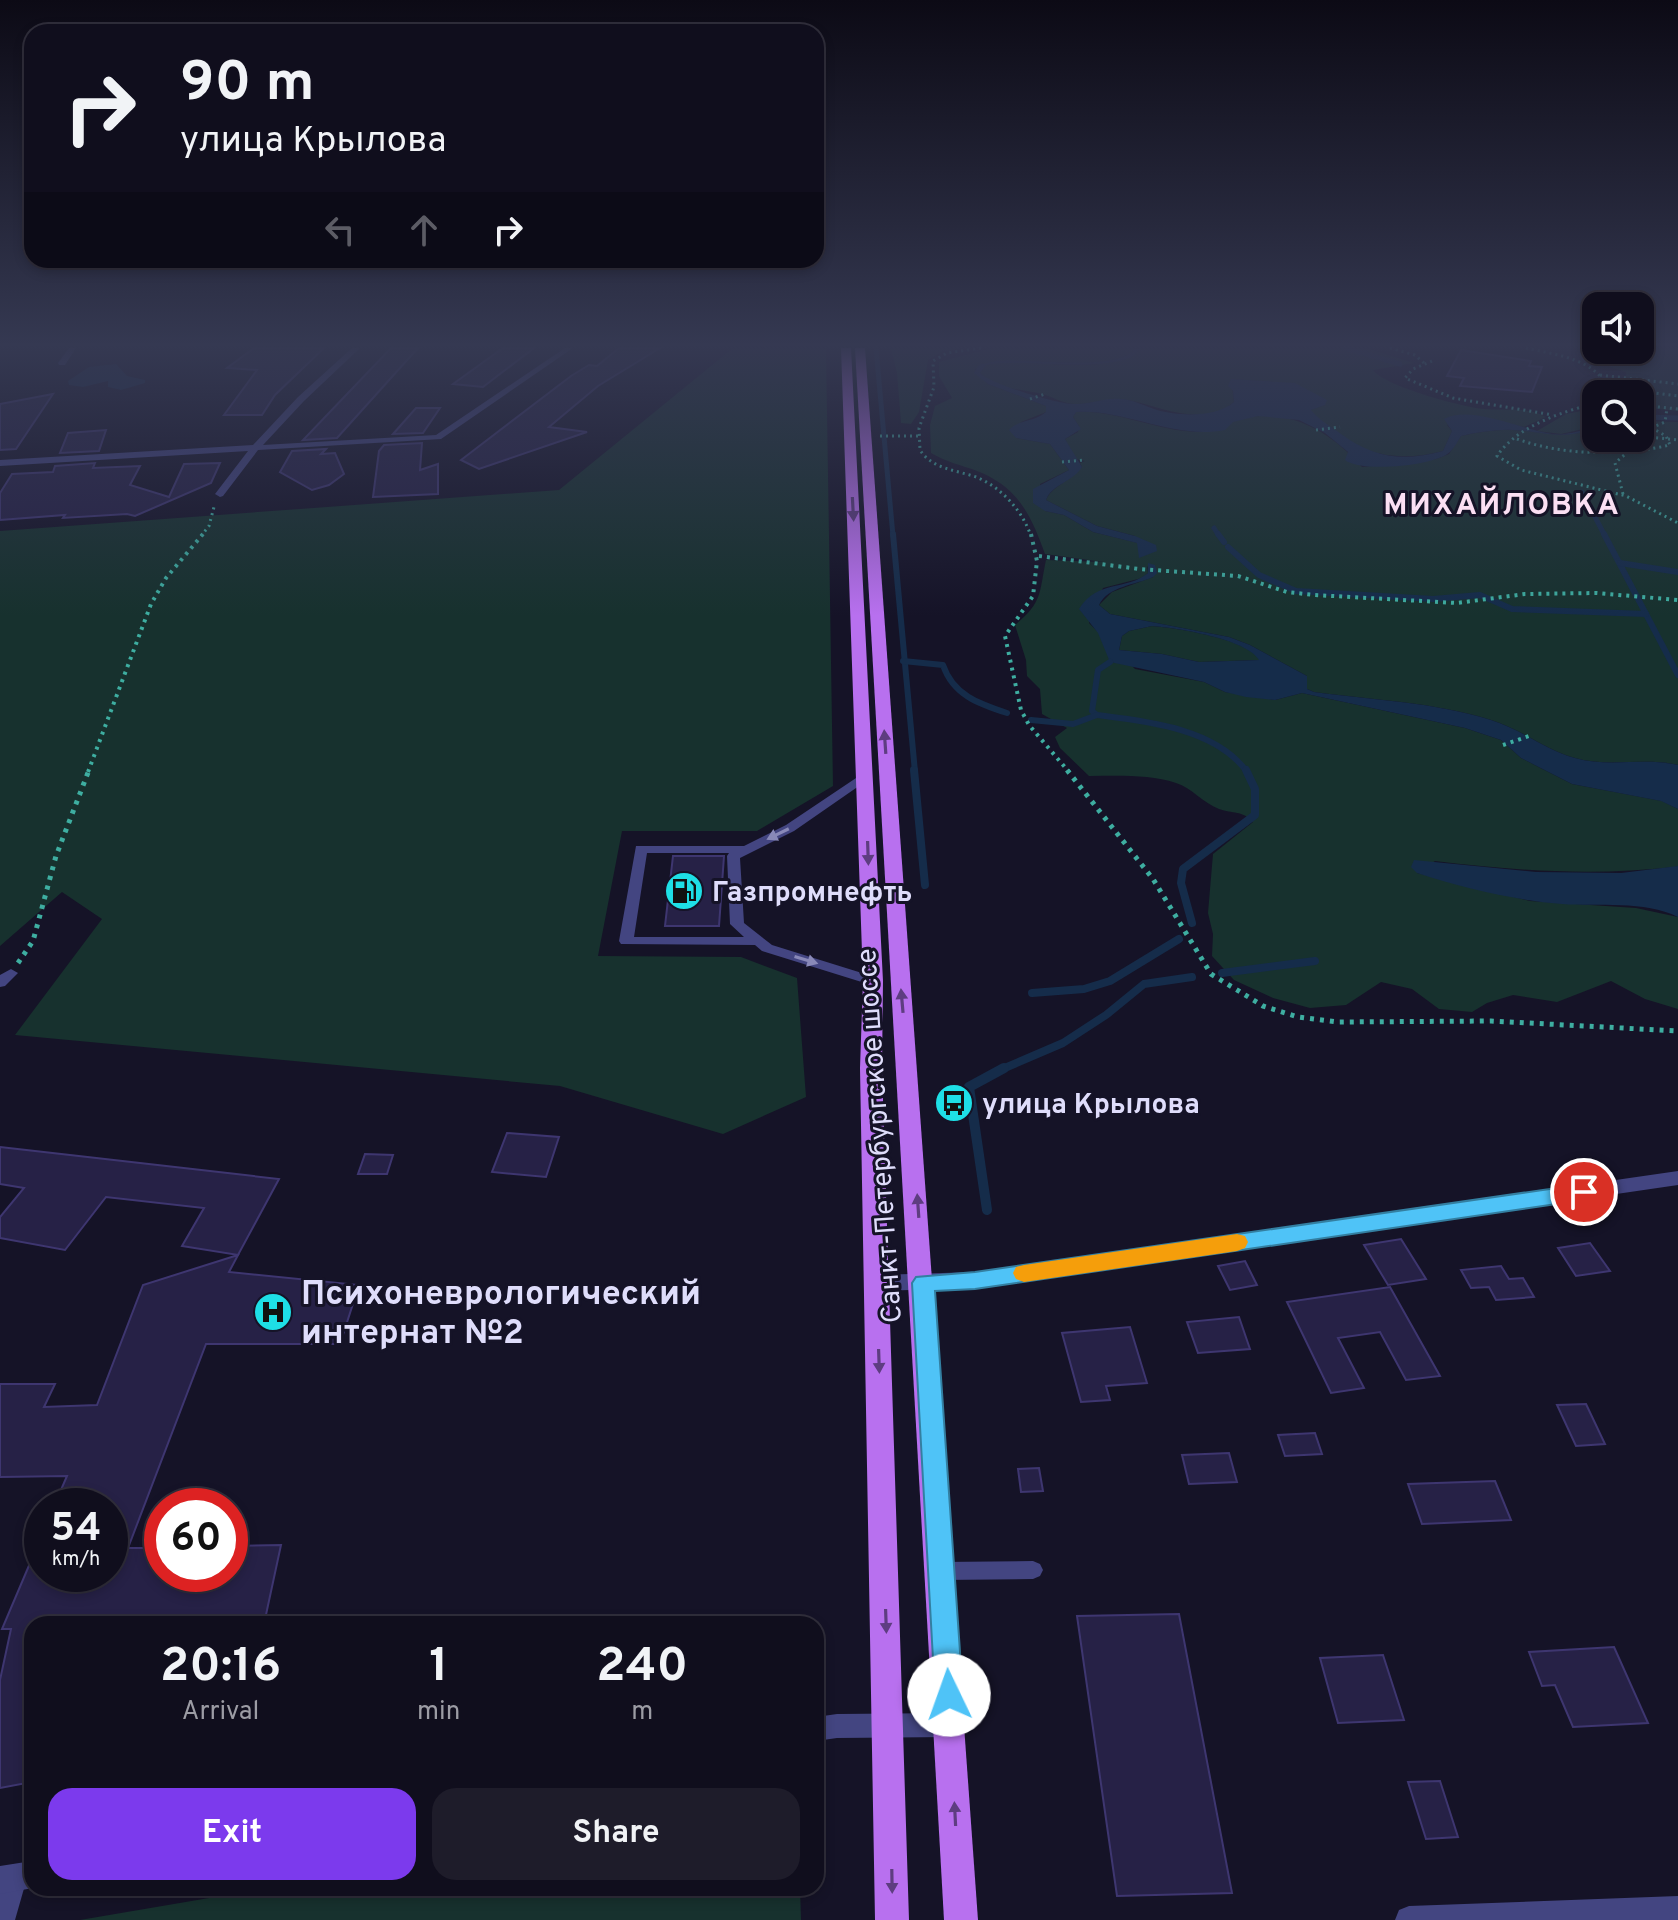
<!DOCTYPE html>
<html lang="en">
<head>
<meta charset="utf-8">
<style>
  body { margin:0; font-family:Overpass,sans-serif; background:#1e1c2a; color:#f1f3f6; height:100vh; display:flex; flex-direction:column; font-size:30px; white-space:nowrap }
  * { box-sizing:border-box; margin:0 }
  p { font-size:26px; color:#9c9ca4 }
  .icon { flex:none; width:44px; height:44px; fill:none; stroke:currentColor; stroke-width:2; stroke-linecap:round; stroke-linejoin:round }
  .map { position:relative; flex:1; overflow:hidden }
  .panel { position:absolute; left:24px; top:1616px; width:800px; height:280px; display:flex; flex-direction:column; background:#100e1d; border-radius:24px; box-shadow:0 4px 12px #0003,0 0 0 2px #302e3b }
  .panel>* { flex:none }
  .top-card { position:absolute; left:24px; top:24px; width:800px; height:244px; border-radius:24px; box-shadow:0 4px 12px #0003,0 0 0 2px #302e3b; background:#100e1d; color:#f1f3f6; overflow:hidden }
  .tools { position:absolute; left:1582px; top:292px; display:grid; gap:16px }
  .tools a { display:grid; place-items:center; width:72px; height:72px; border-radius:16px; background:#100e1d; box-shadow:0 4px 12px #0003,0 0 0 2px #302e3b; font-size:40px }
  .speed { position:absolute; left:24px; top:1488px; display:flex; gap:16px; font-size:40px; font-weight:700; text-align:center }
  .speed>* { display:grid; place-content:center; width:104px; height:104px; border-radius:50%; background:#100e1d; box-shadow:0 4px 12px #0003,0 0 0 2px #302e3b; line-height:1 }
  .speed small { font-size:20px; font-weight:400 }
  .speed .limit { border:12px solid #d22; background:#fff; color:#111 }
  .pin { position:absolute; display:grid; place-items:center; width:68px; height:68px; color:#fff; margin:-34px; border:4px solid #fff; border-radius:50%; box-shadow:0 2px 8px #0007 }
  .me { position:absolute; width:88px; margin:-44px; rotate:357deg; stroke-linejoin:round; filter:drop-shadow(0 0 6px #0008) }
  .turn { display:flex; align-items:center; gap:28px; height:168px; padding:0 24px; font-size:36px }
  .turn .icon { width:104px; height:104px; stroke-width:2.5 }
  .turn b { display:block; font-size:56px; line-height:68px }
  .lanes { display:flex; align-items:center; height:76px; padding:0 24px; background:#0003; justify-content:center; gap:40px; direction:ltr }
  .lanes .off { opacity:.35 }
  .eta { display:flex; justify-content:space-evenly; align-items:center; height:136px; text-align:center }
  .eta b { font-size:48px; font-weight:700; line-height:56px }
  .button { display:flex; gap:16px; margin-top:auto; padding:16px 24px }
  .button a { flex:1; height:92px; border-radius:24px; background:#7c3aed; color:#fff; font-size:32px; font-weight:700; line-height:92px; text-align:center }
  .button a+a { background:#1e1c2a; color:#f1f3f6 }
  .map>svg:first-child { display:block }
  .green { fill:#17312e }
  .water { fill:#152c4a; fill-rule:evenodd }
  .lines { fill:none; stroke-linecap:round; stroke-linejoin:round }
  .stream-far3 { stroke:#152c4a; stroke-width:5 }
  .stream-far2 { stroke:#152c4a; stroke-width:6 }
  .stream-far1 { stroke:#152c4a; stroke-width:8 }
  .stream { stroke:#152c4a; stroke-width:10 }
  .building { fill:#262146; stroke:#3e3670; stroke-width:2 }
  .path-far2 { stroke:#3eaea1; stroke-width:3; stroke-dasharray:2 4; stroke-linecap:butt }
  .path-far1 { stroke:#3eaea1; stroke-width:4; stroke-dasharray:3 5; stroke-linecap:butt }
  .path { stroke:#3eaea1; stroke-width:5; stroke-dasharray:4 6; stroke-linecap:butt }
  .lane { fill:#434581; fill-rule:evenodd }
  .street { fill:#434581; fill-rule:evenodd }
  .primary { fill:#b870ef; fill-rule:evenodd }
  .oneway { fill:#5e3d81 }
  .oneway2 { fill:#8989b8 }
  .route { fill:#4fc3f7; stroke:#337fa1; stroke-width:2 }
  .slow { fill:#f59e0b }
  .labels { text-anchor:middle; stroke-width:6; stroke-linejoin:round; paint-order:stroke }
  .poi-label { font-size:28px; font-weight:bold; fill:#dfddfb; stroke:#151327; text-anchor:start }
  .street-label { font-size:28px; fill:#dfddfb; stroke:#151327 }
  .far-district-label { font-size:30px; font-weight:bold; letter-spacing:2px; fill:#fbdff3; stroke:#151327 }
  .near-poi-label { font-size:34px; font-weight:bold; fill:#dfddfb; stroke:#151327; text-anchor:start }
</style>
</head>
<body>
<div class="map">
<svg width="1678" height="1920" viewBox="0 0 1678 1920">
  <rect width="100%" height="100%" fill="#151327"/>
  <g class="green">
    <path d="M733,348H826L833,786L757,831H622L598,956L741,957L797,978L806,1097L723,1134L560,1086L15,1035L102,919L62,892L0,946V531L559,490Z"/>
    <path d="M891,348H966L943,351L928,360L919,412L911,424L901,423L897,373Z"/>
    <path d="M992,348H1135L1132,353C1084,376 1025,349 975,369L988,384L1046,406V412L1021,422L1016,438L1050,444L1069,470L1040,484L1045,511L1064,515L1093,532L1138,543L1143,558L1135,536L1097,526L1046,500C1052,486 1072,480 1082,467L1080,463L1085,461L1076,459L1065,439L1078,432L1079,426L1073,417L1076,412C1117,410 1156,431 1197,432C1212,433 1229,422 1244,418C1292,408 1332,433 1362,467L1436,459L1449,454L1461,436C1474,433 1500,429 1513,430C1550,432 1555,440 1596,429V438H1640V421L1678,422V765C1643,757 1609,768 1575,758C1545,750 1521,729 1491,720C1434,702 1373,700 1314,692L1307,689V676L1250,645L1229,637L1110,614L1099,605L1112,592L1153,577L1147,566L1148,573L1142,578L1103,588L1089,623L1135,669L1204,682L1225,692L1275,700L1302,693L1465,728L1501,740L1521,758L1572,784L1662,801L1678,809V866L1675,867C1593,876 1516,871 1435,861L1417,873L1530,901L1636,908L1678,917V1009L1645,999L1611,981L1557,1002L1513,995L1487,1003L1472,1012L1439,1009L1412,989L1381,982L1346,1005L1310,1008L1273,998L1234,980L1212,956L1213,934L1208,913L1213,854L1253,822C1242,810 1233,814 1219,809C1203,803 1192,788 1176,783C1149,774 1118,776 1089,776L1060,748L1055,737L1067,728L1042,714L1040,689L1027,676L1026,660L1015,625C1043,602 1039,593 1046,560L1103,562L1045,554C1031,515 1018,487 977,471C961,465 946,462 931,453L930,425L935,406L952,398L939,376V362Z"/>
    <path d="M1140,348H1366L1414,363L1373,370C1384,386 1462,407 1484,409C1504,411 1528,406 1546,417L1524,427L1463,415L1447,425L1452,431L1443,451C1390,465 1348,451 1310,410L1325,405L1286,383L1231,379L1234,402C1202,429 1161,406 1128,400C1111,397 1095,403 1079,404C1064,405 1049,395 1042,394C1022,389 995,390 980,373L986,365C1029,356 1111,379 1140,348Z"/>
    <path d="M1640,348H1678V411L1640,407V394H1625L1638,393L1639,389L1626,386V372L1593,361L1598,350H1640Z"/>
    <path d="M1596,408V426L1561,434L1537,431L1566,414Z"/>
    <path d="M1152,626C1177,628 1248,639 1260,660L1199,662L1162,654L1119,650L1122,636L1129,631Z"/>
    <path d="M267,1888H800L801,1920H80Z"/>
  </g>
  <g class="water">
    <path d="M1135,349H1140C1124,377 1019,357 986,365L980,373C990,384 1056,403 1072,404C1089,405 1105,397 1121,399C1134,400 1145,406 1157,410C1179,416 1215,418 1234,402L1233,391L1228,386L1231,379L1295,383L1327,400L1325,405L1311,410C1319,420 1330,426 1341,434C1374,458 1403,462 1443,451L1452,431L1444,419C1470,404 1523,430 1552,434C1567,436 1582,430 1596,426V429C1558,440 1548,432 1512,430C1500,429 1473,433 1461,436C1458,441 1454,448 1450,452C1435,466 1361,473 1345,460L1348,452L1325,433L1299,420L1258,416L1233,422L1225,430C1174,440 1126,409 1076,412L1073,417L1081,429L1065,439L1082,467C1073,482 1052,484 1046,500L1097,526L1135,536L1156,545L1157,551L1139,558L1137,543L1093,532L1064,515L1045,511L1033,503V489L1069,470L1050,444L1016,438L1009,430C1019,419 1035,422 1046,412V406L988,384L974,373L979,365L996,361C1027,357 1116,373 1135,349Z"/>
    <path d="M116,364L127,376L145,380V383L121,390L108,387V381L83,387L69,385L68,381L89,367Z"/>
    <path d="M1148,563L1155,565L1157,573L1153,577C1136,585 1108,586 1099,605L1110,614L1229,637L1250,645L1307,676V689L1314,692C1373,700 1434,702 1491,720C1521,729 1545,750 1575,758C1609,768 1643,757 1678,765V809L1661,801L1572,784L1521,758L1501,740L1465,728L1302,693L1275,700L1246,697L1225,692L1204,682L1110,662L1098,633L1079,609C1098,579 1126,591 1148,573ZM1152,626C1177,628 1247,639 1259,660L1199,662L1162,654L1119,650L1122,636L1129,631Z"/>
    <path d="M1414,860L1536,872L1621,873L1678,866V917C1644,900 1598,907 1562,904C1513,900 1464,888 1417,873L1411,867Z"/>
  </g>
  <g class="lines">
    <g class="stream-far3">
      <path d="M876,348L893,536"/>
      <path d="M1346,348L1400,364"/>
      <path d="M1640,417L1678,418"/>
      <path d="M1582,492L1605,536"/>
      <path d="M1214,528L1219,536"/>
    </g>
    <g class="stream-far2">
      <path d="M893,534L915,772"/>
      <path d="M1218,534L1224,542"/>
      <path d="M1604,534L1678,675"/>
      <path d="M1228,547L1259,575L1296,591L1433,599L1480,595L1512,609L1646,614"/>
      <path d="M1620,563L1678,572"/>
      <path d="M903,661L943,665C953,695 979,704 1007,713"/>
      <path d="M1110,662L1098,670L1092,711L1097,715C1145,721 1216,728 1247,772"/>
      <path d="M1031,720L1073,724L1097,715"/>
    </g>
    <g class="stream-far1">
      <path d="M914,770L925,885"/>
      <path d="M1192,923L1181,883L1183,869L1255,815V789L1246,770"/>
      <path d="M1222,973L1315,961"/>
      <path d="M1032,993L1084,989L1110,981L1179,939"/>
      <path d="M1000,1070L1063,1043L1106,1015L1144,984L1192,977"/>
    </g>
    <path class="stream" d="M987,1210L969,1087L1004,1068"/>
  </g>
  <g class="building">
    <path d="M254,348H324L275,395L262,415H224L257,370L227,368Z"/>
    <path d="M391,348H418L337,438L303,440Z"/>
    <path d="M503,348H534L483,387L453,384Z"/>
    <path d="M619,348H660L598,386L549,427L587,432L479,469L461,460L571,376L589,365L597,366Z"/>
    <path d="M1461,350L1531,361L1529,366L1542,367L1532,392L1460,386L1464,378L1447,376Z"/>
    <path d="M53,394L16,449L0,450V404Z"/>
    <path d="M416,408H440L423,433L393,434Z"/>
    <path d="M106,430L99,451L60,453L68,433Z"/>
    <path d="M422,443L420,470L438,464V494L373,497L379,451L384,445Z"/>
    <path d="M326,449L321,454L335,453L344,474L329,485L312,490L280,472L292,451Z"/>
    <path d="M95,463L93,468L140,466L130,485L169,497L184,464L220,463L211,483L135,516L127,514L63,518L65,515L0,520V493L12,474L53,472L55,466Z"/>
    <path d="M673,856H724L719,926H665Z"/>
    <path d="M507,1133L559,1137L546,1177L492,1172Z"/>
    <path d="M0,1147L279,1179L238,1255L182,1246L204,1208L106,1197L65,1250L0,1238V1217L24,1188L0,1184Z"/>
    <path d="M365,1154L393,1155L387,1174H358Z"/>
    <path d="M1401,1239L1426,1279L1388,1285L1364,1245Z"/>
    <path d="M1590,1243L1610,1271L1576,1276L1558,1248Z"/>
    <path d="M238,1255L229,1272L359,1285L340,1344H206L128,1548H162V1574H230V1546L281,1545L264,1624H32V1782L0,1788V1680L11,1629H2L42,1535V1574H110V1506H54L67,1476L0,1477V1384H55L44,1407L97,1405L143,1285Z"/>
    <path d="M1245,1261L1257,1285L1230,1290L1218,1266Z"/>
    <path d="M1501,1266L1509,1279L1523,1278L1534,1297L1496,1300L1489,1287L1471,1288L1461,1270Z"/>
    <path d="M1390,1287L1440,1376L1406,1380L1380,1332L1338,1338L1364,1388L1331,1393L1287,1302Z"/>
    <path d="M1239,1317L1250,1349L1198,1353L1187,1322Z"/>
    <path d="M1130,1327L1147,1383L1106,1386L1110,1400L1081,1402L1062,1333Z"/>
    <path d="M1586,1404L1605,1444L1576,1446L1557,1405Z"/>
    <path d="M1315,1433L1322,1454L1285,1456L1278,1435Z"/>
    <path d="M1229,1453L1237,1482L1189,1484L1182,1455Z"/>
    <path d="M1039,1468L1043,1491L1021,1492L1018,1469Z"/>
    <path d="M1495,1481L1511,1520L1422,1524L1408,1484Z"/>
    <path d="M1179,1614L1232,1893L1117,1896L1077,1616Z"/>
    <path d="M1614,1647L1648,1723L1573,1727L1555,1685L1542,1686L1529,1652Z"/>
    <path d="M1383,1655L1404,1720L1338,1723L1320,1658Z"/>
    <path d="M1440,1781L1458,1837L1426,1839L1408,1782Z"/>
  </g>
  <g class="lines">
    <g class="path-far2">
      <path d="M981,348L947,353L933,361L934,387L919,428L920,450C932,469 956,470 976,477C1001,487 1022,510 1031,536"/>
      <path d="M1390,348L1415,355L1424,363"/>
      <path d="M1526,348C1557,355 1600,359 1610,394"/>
      <path d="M1432,361L1413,369L1405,378L1453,398L1553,415"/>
      <path d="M1600,375L1678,384"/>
      <path d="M1609,387L1678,396"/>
      <path d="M1030,399L1045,394"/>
      <path d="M1596,403C1562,412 1517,426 1497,456L1521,470L1626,496L1678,523"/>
      <path d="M1640,405L1678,409"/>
      <path d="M1651,428L1665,422L1667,408"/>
      <path d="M1316,430L1340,427"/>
      <path d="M880,436H919"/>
      <path d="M1517,439C1564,456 1622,456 1670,445L1666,436L1640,421"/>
      <path d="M1643,446L1639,442L1649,437L1678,440"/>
      <path d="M1062,462L1084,460"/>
      <path d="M1623,494L1615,463L1629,451"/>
      <path d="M201,536L209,526L214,507"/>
    </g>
    <g class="path-far1">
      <path d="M1031,534L1037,561L1033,596L1005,636L1021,710L1029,725L1069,772"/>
      <path d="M1039,556L1139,569L1238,576L1287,592L1315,595L1457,603L1525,594L1596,593L1678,600"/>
      <path d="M1503,745L1532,735"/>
      <path d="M88,772L151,604L166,578L203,534"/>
    </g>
    <g class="path">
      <path d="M1067,770L1153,879L1211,974L1263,1006L1298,1017L1337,1022L1491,1021L1678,1031"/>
      <path d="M18,963L33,941L56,856L89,770"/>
    </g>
    <g class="lane">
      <path d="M69,348H76L65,365H59L58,363Z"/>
      <path d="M352,348H360L304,401L263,445L436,435L565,348H573L441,439L258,450L223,496L220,497L215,494L248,451L0,466V460L253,445L298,397Z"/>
      <path d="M865,772L871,776L869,779L794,831L740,858L744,923L772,945L878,978L880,981L878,984H868L762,951L755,945L621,944L619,941L636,846H744L786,825ZM647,853H729L727,856L730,924L744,937H634Z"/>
      <path d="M11,969L18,973L5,986L0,987V975Z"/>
      <path d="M1033,1561L1040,1564L1043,1570L1040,1576L1033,1579L941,1580L934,1578L931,1571L934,1564L941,1562Z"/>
      <path d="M15,1866L23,1870L27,1878L15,1920H0V1889L7,1870Z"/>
    </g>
    <g class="street">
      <path d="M1678,1171V1185L975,1288L877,1291L870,1288L867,1283L870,1278L877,1275L975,1272Z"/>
      <path d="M951,1713L960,1716L964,1725L960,1734L951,1737L837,1738L816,1741V1717L837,1714Z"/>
      <path d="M32,1861L33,1888L0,1894V1866Z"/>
      <path d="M1678,1896V1920H1395L1399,1910L1409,1906Z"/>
    </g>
    <g class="primary">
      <path d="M841,348H851L883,981L882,1068L909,1920H875L860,1068L863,981Z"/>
      <path d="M855,348H865L978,1920H944Z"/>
    </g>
  </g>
  <defs><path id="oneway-solid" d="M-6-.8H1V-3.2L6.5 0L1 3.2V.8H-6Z" transform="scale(2)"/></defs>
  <g class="oneway">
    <use href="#oneway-solid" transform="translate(853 509) rotate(87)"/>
    <use href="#oneway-solid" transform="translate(885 742) rotate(-94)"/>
    <use href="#oneway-solid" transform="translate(868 853) rotate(88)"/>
    <use href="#oneway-solid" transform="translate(902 1001) rotate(-95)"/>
    <use href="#oneway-solid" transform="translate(918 1206) rotate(-94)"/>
    <use href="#oneway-solid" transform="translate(879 1361) rotate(88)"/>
    <use href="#oneway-solid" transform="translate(886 1621) rotate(88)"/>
    <use href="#oneway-solid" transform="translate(955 1814) rotate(-93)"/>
    <use href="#oneway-solid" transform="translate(892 1881) rotate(89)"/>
  </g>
  <g class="oneway2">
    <use href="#oneway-solid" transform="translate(778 834) rotate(154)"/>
    <use href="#oneway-solid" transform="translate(806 960) rotate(17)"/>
  </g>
  <linearGradient id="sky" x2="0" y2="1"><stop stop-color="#0c0a15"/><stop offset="0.56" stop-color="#353952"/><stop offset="1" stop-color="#353952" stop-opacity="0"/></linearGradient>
  <rect width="1678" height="616" fill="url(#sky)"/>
  <path class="route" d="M1584,1184L1592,1187L1595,1192L1592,1197L1584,1200L975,1289L935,1291L963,1695L959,1704L949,1708L939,1704L935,1695L912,1283L916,1277L975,1272Z"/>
  <path class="slow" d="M1237,1234L1245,1236L1248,1242L1245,1248L1237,1251L1024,1282L1016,1279L1013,1273L1016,1267L1024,1265Z"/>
  <defs>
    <g id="fuel-disc" transform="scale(2)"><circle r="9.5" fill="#1edfe6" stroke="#151327"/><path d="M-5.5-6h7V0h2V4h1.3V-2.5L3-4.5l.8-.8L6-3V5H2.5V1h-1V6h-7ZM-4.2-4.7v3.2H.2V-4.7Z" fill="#111"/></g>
    <g id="bus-disc" transform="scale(2)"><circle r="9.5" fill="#1edfe6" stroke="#151327"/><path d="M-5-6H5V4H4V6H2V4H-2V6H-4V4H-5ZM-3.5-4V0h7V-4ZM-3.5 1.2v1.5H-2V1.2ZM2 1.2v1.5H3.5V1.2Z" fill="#111"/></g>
    <g id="hospital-disc" transform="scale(2)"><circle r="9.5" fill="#1edfe6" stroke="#151327"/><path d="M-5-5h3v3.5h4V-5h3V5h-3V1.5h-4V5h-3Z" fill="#111"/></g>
  </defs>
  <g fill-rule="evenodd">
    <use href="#fuel-disc" x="684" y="891"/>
    <use href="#bus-disc" x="954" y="1103"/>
    <use href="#hospital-disc" x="273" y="1312"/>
  </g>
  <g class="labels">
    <g class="poi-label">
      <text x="712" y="901">Газпромнефть</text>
      <text x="982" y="1113">улица Крылова</text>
    </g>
    <g class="street-label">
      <text transform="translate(878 1136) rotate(-94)" y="10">Санкт-Петербургское шоссе</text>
    </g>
    <g class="far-district-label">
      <text x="1502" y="514">МИХАЙЛОВКА</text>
    </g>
    <g class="near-poi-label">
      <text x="301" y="1304">Психоневрологический<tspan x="301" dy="39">интернат №2</tspan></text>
    </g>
  </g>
</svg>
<div class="tools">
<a><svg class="icon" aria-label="sound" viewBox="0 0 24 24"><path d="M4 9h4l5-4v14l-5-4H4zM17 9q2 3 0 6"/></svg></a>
<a><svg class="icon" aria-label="search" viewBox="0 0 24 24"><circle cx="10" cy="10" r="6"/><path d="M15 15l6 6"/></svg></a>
</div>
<div class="speed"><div>54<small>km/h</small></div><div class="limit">60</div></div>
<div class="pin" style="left:1584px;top:1192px;background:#d93025"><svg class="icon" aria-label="arrive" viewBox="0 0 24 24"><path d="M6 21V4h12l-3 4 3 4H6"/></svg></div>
<svg class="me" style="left:949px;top:1695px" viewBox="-20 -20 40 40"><circle r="19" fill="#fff"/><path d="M0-13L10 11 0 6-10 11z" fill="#4fc3f7"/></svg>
<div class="top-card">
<div class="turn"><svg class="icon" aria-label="right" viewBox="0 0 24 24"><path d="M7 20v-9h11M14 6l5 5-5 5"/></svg><div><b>90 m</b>улица Крылова</div></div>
<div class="lanes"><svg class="icon off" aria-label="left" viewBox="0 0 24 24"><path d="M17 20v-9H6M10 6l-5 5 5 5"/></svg><svg class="icon off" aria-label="ahead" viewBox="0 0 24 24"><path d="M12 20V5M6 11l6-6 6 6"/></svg><svg class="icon" aria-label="right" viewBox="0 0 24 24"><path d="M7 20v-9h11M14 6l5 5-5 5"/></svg></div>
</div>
<section class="panel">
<div class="eta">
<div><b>20:16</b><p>Arrival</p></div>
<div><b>1</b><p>min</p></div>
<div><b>240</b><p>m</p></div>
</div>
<div class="button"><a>Exit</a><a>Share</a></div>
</section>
</div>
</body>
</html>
